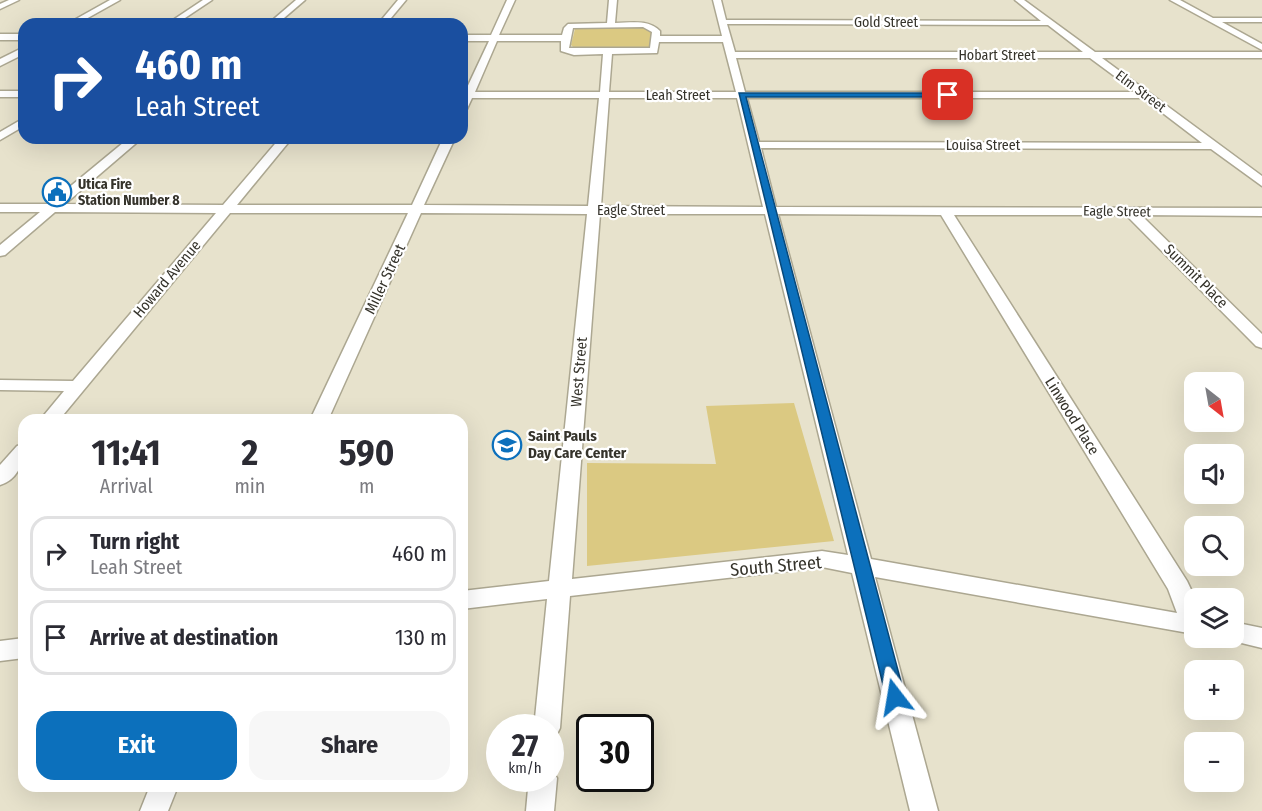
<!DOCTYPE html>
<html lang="en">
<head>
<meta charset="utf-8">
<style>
  body { margin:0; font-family:"Fira Sans Condensed",sans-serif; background:#f7f7f7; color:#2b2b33; height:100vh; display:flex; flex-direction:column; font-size:22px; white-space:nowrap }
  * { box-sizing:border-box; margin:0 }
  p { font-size:20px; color:#7c7c81 }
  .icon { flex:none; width:33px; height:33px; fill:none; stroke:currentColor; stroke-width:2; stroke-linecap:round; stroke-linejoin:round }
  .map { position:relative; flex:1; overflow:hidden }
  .details { position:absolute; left:18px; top:414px; width:450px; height:378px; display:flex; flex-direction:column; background:#fff; border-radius:18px; box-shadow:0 6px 24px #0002 }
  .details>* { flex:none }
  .top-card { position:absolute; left:18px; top:18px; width:450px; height:126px; border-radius:18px; box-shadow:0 6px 24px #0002; background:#1a4fa0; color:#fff; overflow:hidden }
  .needle { width:39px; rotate:149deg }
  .buttons { position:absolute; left:1184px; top:372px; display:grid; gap:12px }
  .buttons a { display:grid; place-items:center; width:60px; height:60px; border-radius:12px; background:#fff; box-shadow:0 6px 24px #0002; font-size:30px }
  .speed { position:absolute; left:486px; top:714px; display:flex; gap:12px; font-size:30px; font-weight:700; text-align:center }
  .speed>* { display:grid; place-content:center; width:78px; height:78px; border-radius:50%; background:#fff; box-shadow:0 6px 24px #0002; line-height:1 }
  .speed small { font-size:15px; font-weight:400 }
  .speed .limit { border:3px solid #111; border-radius:9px; background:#fff; color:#111 }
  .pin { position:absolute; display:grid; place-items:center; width:51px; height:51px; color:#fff; margin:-26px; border-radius:12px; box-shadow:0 3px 9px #0006 }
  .me { position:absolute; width:66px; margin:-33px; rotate:346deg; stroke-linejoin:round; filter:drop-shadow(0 0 4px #0008) }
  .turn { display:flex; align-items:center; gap:21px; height:126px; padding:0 18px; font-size:27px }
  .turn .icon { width:78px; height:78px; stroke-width:2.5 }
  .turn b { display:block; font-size:42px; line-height:51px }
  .eta { display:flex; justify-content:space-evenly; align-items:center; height:102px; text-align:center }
  .eta b { font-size:36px; font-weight:700; line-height:42px }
  .primary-button { display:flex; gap:12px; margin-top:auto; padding:12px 18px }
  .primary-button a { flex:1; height:69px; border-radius:18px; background:#0c70bc; color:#fff; font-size:24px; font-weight:700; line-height:69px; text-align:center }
  .primary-button a+a { background:#f7f7f7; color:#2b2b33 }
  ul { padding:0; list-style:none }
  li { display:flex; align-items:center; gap:18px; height:75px; margin:0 12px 9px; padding:0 6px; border:3px solid #e1e1e2; border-radius:18px }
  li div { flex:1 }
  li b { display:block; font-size:22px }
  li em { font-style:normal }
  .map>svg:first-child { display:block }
  .green { fill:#dbc982 }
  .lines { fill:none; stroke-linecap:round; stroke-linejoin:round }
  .minor-casing { stroke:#aca791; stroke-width:3 }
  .minor { fill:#fff; fill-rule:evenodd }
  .route { fill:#0c70bc; stroke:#08497a; stroke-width:1.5 }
  .labels { text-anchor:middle; stroke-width:4.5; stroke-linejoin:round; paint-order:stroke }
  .far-street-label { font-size:14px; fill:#35332b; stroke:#fff }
  .far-poi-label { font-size:14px; font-weight:bold; fill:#35332b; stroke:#fff; text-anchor:start }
  .street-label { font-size:15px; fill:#35332b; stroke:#fff }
  .poi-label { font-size:15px; font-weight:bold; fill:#35332b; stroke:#fff; text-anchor:start }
  .near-street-label { font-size:18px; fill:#35332b; stroke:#fff }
</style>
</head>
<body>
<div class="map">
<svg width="1262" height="811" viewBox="0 0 1262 811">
  <rect width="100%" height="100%" fill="#e7e2cc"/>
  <g class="green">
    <path d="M642,27L652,31L649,49L574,48L571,45L575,29L579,28Z"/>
    <path d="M794,403L834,541L587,566V463L716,464L706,406Z"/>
  </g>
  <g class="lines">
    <g class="minor-casing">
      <g id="minor">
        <path d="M9,0H19L0,9V4Z"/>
        <path d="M110,0H120L77,24H67Z"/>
        <path d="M203,0H212L176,24H167Z"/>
        <path d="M296,0H305L277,24H268Z"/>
        <path d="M398,0H406L386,24H378Z"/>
        <path d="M507,0H515L499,35H562L564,28L568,24L607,23L609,0H617L615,23C631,23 648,19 660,31V36H722L713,0H721L726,20L1041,21L1015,0H1024L1095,52H1262V58H1102L1262,176V186L1211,149L761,148L776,207L1262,208V216L1141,215L1262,334V348L1256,346L1126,215H954L1187,581L1195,598L1194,634L875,577L938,811H910L852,573L822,567L570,596L560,728L556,736L550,738V728H534L547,599L462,609V591L549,581L587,214L421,213L328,420H310L408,213H230L59,420H40L64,391L0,390V380L73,381L216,213L55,212L5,255L0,256V245L40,212H0V204H49L129,138H142L65,204L223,205L280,138H292L237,205H412L443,138H455L424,205L588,206L599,98H472L466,111L462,112V92H465L489,41H462V35H491ZM727,24L1048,25L1083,52H735ZM643,27L652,32L650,48H569L573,28ZM497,41H561V51L574,55L603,54L600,92H475ZM659,42H723L736,92H609L612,54L657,53ZM736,58H1090L1136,92H745ZM609,98H737L763,207L601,206ZM747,98H1143L1202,143L759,142ZM600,214H765L848,555L822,551L572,579ZM778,214L941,215L1168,589L1177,613L871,559Z"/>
        <path d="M1170,0H1180L1213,18H1262V22H1222L1262,44V50Z"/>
        <rect x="0" y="34" width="24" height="6"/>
        <path d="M24,47V54L0,66V59Z"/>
        <rect x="0" y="91" width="24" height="6"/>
        <path d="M24,118V126L0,140V132Z"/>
        <path d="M24,444C24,461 19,479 0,485V465L17,446Z"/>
        <path d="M1233,622L1262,628V648L1225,639L1233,638Z"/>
        <path d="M24,638V658L0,661V641Z"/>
        <path d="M550,768L557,778L554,811H526L529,778H550Z"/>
        <path d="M150,786H178L168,811H140Z"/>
      </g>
    </g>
    <use href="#minor" class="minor"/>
  </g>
  <path class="route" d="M739,93H948L952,95L948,97H746L905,697L902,703L895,706L888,703L886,697Z"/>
  <defs>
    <g id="civic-ring" transform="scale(1.5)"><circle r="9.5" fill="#fff" stroke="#0c70bc" stroke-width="1.5"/><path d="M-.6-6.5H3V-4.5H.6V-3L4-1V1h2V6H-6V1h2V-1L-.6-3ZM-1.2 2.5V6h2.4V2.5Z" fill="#0c70bc"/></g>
    <g id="school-ring" transform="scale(1.5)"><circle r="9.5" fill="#fff" stroke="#0c70bc" stroke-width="1.5"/><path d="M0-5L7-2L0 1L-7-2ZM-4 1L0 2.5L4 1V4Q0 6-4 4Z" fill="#0c70bc"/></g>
  </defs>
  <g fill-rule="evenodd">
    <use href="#civic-ring" x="57" y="192"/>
    <use href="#school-ring" x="507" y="445"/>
  </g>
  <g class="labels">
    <g class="far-street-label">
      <text x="886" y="27">Gold Street</text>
      <text x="997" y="60">Hobart Street</text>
      <text transform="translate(1141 91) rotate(37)" y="5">Elm Street</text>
      <text x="678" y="100">Leah Street</text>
      <text x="983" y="150">Louisa Street</text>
      <text x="631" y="215">Eagle Street</text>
      <text transform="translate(1117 211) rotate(1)" y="5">Eagle Street</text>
    </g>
    <g class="far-poi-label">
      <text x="78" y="189">Utica Fire<tspan x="78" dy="16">Station Number 8</tspan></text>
    </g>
    <g class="street-label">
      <text transform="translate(1196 276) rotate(45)" y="5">Summit Place</text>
      <text transform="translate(167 279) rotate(-50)" y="5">Howard Avenue</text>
      <text transform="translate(385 279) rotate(-65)" y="5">Miller Street</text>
      <text transform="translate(579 372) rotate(-85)" y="5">West Street</text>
      <text transform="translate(1072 416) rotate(58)" y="5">Linwood Place</text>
    </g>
    <g class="poi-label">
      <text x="528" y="441">Saint Pauls<tspan x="528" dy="17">Day Care Center</tspan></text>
    </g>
    <g class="near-street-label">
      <text transform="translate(776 566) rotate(-5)" y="6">South Street</text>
    </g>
  </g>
</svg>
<div class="buttons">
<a><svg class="needle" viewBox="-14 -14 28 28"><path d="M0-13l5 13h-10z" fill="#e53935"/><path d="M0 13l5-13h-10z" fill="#7c7c81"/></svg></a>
<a><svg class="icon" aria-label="sound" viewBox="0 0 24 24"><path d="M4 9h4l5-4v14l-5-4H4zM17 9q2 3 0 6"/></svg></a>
<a><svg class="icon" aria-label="search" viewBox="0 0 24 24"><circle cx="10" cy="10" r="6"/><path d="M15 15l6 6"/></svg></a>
<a><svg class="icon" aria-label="layers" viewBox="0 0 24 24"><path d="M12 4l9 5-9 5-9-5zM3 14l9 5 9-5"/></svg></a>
<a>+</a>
<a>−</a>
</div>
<div class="speed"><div>27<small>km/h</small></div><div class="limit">30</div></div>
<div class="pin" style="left:948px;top:95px;background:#d93025"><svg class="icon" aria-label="arrive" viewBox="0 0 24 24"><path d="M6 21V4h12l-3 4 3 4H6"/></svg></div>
<svg class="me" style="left:895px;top:697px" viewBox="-20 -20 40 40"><path d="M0-17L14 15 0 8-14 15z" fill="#0c70bc" stroke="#fff" stroke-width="4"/></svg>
<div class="top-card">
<div class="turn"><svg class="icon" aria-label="right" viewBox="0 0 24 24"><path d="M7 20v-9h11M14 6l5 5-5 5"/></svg><div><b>460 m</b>Leah Street</div></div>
</div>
<section class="details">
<div class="eta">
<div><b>11:41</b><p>Arrival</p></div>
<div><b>2</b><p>min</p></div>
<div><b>590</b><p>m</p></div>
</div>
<ul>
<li><svg class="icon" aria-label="right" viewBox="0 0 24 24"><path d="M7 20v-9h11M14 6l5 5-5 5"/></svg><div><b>Turn right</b><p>Leah Street</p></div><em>460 m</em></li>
<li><svg class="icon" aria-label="arrive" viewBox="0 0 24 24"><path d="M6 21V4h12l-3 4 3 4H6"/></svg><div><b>Arrive at destination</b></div><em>130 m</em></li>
</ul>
<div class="primary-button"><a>Exit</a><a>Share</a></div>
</section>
</div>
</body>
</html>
